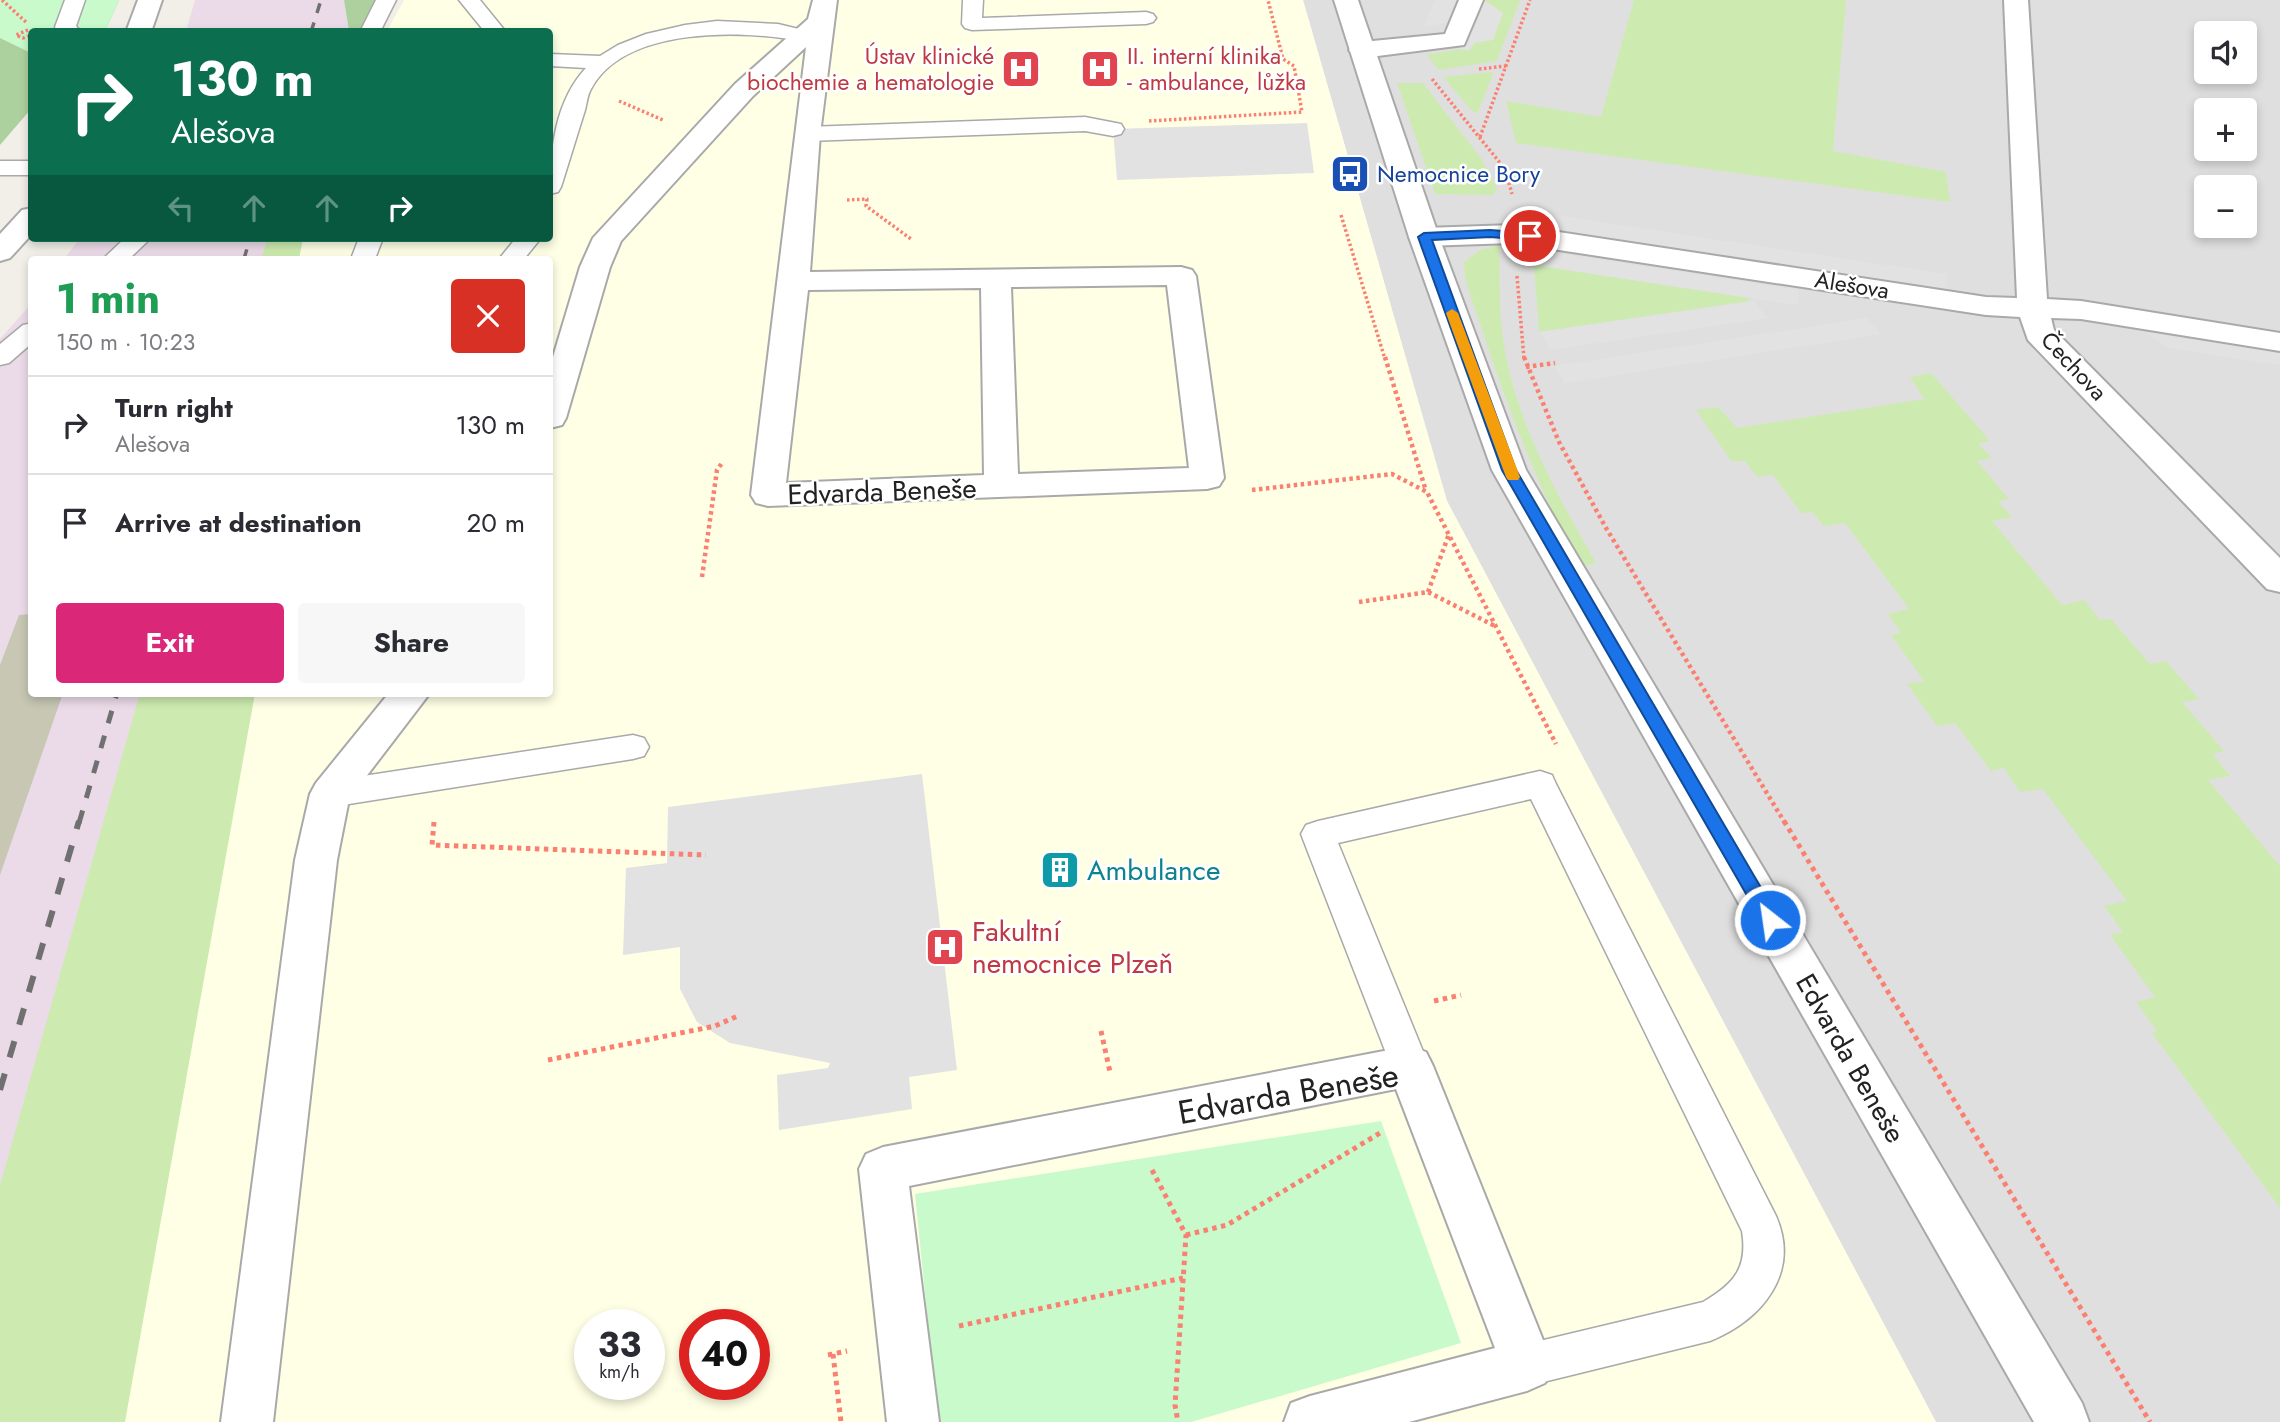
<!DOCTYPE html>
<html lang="en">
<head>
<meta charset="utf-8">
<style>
  body { margin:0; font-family:Jost,sans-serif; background:#f7f7f7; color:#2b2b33; height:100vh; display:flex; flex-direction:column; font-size:26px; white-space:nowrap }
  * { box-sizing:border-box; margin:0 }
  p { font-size:23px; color:#7c7c81 }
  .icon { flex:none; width:38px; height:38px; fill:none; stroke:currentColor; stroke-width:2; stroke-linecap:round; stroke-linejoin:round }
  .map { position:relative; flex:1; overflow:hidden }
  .sheet { position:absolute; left:28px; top:256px; width:525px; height:441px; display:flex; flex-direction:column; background:#fff; border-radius:7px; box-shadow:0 4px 10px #0003 }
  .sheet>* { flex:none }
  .hud { position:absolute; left:28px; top:28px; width:525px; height:214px; border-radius:7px; box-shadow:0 4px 10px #0003; background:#0b6e4f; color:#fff; overflow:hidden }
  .buttons { position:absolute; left:2194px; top:21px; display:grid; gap:14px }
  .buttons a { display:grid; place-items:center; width:63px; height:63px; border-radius:7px; background:#fff; box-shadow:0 4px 10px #0003; font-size:35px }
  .speed { position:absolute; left:574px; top:1309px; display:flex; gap:14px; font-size:35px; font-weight:700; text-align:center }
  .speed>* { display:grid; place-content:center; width:91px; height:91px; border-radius:50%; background:#fff; box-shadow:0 4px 10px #0003; line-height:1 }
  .speed small { font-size:18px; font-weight:400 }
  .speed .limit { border:10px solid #d22; background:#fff; color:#111 }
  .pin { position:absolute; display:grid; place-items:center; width:60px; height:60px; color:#fff; margin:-30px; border:4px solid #fff; border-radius:50%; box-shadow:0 2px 7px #0007 }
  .me { position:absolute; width:77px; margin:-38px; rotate:330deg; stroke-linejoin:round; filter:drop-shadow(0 0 5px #0008) }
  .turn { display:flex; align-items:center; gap:24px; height:147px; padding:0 28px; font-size:32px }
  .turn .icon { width:91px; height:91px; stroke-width:2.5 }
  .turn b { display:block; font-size:49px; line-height:60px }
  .lanes { display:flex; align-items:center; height:66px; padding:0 28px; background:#0003; justify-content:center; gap:35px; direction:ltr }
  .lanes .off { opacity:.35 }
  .round { display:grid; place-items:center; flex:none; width:74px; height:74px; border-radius:7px; background:#f7f7f7 }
  .headline { display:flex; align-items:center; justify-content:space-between; height:119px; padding:0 28px }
  h1 { font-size:42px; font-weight:700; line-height:52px; color:#1e9e55 }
  .button { display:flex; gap:14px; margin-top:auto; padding:14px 28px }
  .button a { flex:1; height:80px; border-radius:7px; background:#db2777; color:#fff; font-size:28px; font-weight:700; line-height:80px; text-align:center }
  .button a+a { background:#f7f7f7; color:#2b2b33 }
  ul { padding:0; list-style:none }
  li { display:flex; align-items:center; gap:21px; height:98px; padding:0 28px; border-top:2px solid #e1e1e2 }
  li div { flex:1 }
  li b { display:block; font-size:26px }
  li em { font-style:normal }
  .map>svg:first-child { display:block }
  .residential { fill:#e0dfdf; fill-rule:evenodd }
  .industrial { fill:#ebdbe8 }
  .education { fill:#ffffe5; fill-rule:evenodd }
  .construction { fill:#c7c7b4 }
  .grass { fill:#cdebb0 }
  .forest { fill:#add19e }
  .park { fill:#c8facc }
  .parking { fill:#e2e2e2 }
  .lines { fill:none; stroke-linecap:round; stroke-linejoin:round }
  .service-casing { stroke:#a9a9a9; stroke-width:3 }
  .minor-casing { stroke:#a9a9a9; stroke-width:4 }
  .tertiary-casing { stroke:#a9a9a9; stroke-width:4 }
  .path-far2 { stroke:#fa8072; stroke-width:3.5; stroke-dasharray:2.5 2.5; stroke-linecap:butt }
  .path-far1 { stroke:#fa8072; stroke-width:4.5; stroke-dasharray:3.5 3.5; stroke-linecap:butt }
  .path { stroke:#fa8072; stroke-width:5; stroke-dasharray:4.5 4.5; stroke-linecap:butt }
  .service { fill:#fff; fill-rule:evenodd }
  .minor { fill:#fff; fill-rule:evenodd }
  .tertiary { fill:#fff; fill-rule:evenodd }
  .rail-far2 { stroke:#707070; stroke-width:3.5; stroke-dasharray:10 10; stroke-linecap:butt }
  .rail-far1 { stroke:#707070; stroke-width:5; stroke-dasharray:13 13; stroke-linecap:butt }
  .rail { stroke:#707070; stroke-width:6; stroke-dasharray:17 17; stroke-linecap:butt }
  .route { fill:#1a73e8; stroke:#114b97; stroke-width:2 }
  .slow { fill:#f59e0b }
  .labels { text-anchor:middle; stroke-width:5; stroke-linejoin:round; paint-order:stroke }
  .far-health-label { font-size:23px; fill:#be3a42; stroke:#fff; text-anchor:end }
  .far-transit-label { font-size:23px; fill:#164399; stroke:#fff; text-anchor:start }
  .far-street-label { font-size:23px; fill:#222; stroke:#fff }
  .street-label { font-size:28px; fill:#222; stroke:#fff }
  .culture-label { font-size:28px; fill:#0d838f; stroke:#fff; text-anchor:start }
  .health-label { font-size:28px; fill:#be3a42; stroke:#fff; text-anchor:start }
  .near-street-label { font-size:33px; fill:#222; stroke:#fff }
</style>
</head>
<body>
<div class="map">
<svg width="2280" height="1422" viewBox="0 0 2280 1422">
  <rect width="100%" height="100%" fill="#f2efe9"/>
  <path class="residential" d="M1303,0H2280V1422H1936L1447,501ZM2207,33H2245V72H2207ZM2207,110H2245V149H2207ZM2207,187H2245V226H2207Z"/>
  <g class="industrial">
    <path d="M195,0H344L349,31H186Z"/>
    <path d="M80,238H303L299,259H64Z"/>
    <path d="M31,304L32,693H255L0,1422V339Z"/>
  </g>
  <path class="education" d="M404,0H1303L1447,501L1936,1422H118L255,693H550V259H299L303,238H550V32L387,31ZM590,1325H649V1384H590ZM695,1325H754V1384H695Z"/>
  <path class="construction" d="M31,614L32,693H63L0,875V665L19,615Z"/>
  <g class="grass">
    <path d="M1484,0H1520L1497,61L1439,70L1427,55L1459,49L1470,50L1474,43L1503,13Z"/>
    <path d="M1634,0H1846L1833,151L1946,172L1950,202L1516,143L1506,101L1601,117Z"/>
    <path d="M1491,72L1493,74L1478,112H1473L1443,77Z"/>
    <path d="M1397,83H1423L1483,161L1497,189L1493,195L1435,194Z"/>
    <path d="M268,238H303L299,259H261Z"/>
    <path d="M1499,245C1500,274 1499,303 1502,331C1512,415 1555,491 1596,563L1579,567C1540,489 1508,411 1482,329C1475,308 1464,284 1464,262L1480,250Z"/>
    <path d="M1534,265L1748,298L1749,301L1539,332Z"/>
    <path d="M1931,373L1990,441L1978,443L1992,458L1977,461L2009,499L1998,501L2012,517L1992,521L2062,605L2084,600L2100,620L2111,619L2150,664L2166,661L2199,699L2182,702L2224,751L2213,754L2230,776L2208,780L2280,866V1208L2152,1033L2157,1031L2136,1002L2155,997L2110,935L2123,932L2104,906L2127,901L2043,789L2020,792L2004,768L1991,771L1955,723L1937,726L1907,684L1924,681L1891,635L1901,633L1888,614L1909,609L1845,523L1824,526L1812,512L1801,513L1773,475L1757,477L1745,461H1731L1696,410L1718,407L1737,428L1924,399L1910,377Z"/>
    <path d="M140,693H255L125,1422H0V1185Z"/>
  </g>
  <g class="forest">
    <path d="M0,0H119L105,31L32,32L31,109L0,145Z"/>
    <path d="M344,0H380L363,31H349Z"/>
  </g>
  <g class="park">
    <path d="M0,0H119L105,31L32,32L31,53L0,38Z"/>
    <path d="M1381,1121L1461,1343L1191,1422H938L915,1194Z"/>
  </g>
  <g class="parking">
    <path d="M1435,0H1459L1451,22L1424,27Z"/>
    <path d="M1478,0H1484L1503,13L1493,40L1474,43L1470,50L1459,49Z"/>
    <path d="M1307,123L1314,173L1117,180L1113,129Z"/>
    <path d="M1547,214L1946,274L1947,290L1544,229Z"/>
    <path d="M1537,250L1799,290L1798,305L1534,265Z"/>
    <path d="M1754,301L1768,318L1551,350L1539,332Z"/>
    <path d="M1867,318L1881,334L1565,383L1554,366Z"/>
    <path d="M2145,332L2280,353V365L2168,348Z"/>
    <path d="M922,774L957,1070L909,1077L912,1109L779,1130L777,1075L828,1068L830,1063L730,1043L697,1022L680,989V947L623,955L626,868L667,863L668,807Z"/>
  </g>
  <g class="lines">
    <g class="service-casing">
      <g id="service">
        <path d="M65,0H85L76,26L81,32H58L55,27Z"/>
        <path d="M376,0H396L380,32H360Z"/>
        <path d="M459,0H480L506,32H485Z"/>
        <path d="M963,0H983L982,18L1146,12L1153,14L1156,18L1153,22L1146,24L972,30L965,28L962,24Z"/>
        <path d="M717,21L778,24L811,32L814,36L811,40L804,42C745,29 624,26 591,89C587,96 587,103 585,110C577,136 569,161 561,187L558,192L550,194C550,150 555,101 586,68L550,66V54L600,56L618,45L646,34L685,25Z"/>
        <path d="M1085,117L1121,124L1124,129L1121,134L1113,136L1085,131L807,141L799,139L796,134L799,129L807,127Z"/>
        <rect x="0" y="161" width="32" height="14"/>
        <path d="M125,238H151L129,259H103Z"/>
        <path d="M359,238H383L375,259H351Z"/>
        <path d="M516,238H541L524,259H499Z"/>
        <path d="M32,323V343L9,363L0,365V344L23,325Z"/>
        <path d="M633,735L644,738L649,747L644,756L633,759L330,807L318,803L314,794L318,785L330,781Z"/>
        <path d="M1540,771L1552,775L1556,784L1776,1216C1801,1273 1762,1320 1710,1341L1527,1386L1512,1380L1506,1365L1512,1350L1527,1344L1703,1302C1734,1284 1748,1268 1742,1231L1531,799L1338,843L1429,1066L1423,1078L1410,1082L1397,1078L1391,1066L1301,834L1306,825L1318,821Z"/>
      </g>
    </g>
    <g class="minor-casing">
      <g id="minor">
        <path d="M813,0H837L820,134L810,272L1181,267L1192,270L1196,276L1224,478L1219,486L1207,489L768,506L756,503L751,495L806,47L753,96L621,241L610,267L566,418L562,425L550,428V367L580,267L593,238L735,84L808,19ZM1167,285L1189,468L1018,474L1011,287ZM981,288L984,475L786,483L808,290Z"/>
        <path d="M1459,0H1483L1464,45L1362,58L1353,55L1349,50L1353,45L1362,42L1445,34Z"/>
        <path d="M2004,0H2028L2047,299L2081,301L2280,333V351L2081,319L2051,318L2054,330L2280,558V592L2267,589L2028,340L2020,317L1986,315L1513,243L1424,246L1414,243L1409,237L1414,231L1424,228L1513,225L1986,297L2017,298Z"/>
        <path d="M389,693H430L349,799L337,860L273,1422H221L295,860L310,794L316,783Z"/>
        <path d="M1410,1046L1426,1052L1433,1066L1553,1365L1545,1383L1527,1391L1409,1422H1284L1291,1403L1310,1396L1495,1348L1396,1089L909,1186L939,1422H887L859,1169L866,1154L883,1147Z"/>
      </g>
    </g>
    <g class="tertiary-casing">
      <g id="tertiary">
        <path d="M138,0H162L151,32H126Z"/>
        <path d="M1334,0H1358L1439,237L1526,470L2082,1403L2089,1422H2034L1492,470L1409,237Z"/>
        <path d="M32,208V234L10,258L0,261V234L22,210Z"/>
      </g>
    </g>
    <g class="path-far2">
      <path d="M2,0L27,23"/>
      <path d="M28,30L16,35L23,38L28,36"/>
      <path d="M1479,69L1506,66"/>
      <path d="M1432,79L1505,169L1512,194"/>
      <path d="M619,101L663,120"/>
      <path d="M1149,121L1302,112L1294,66L1283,59L1268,0"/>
      <path d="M1480,137L1530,0"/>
      <path d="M847,200L867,199L866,206L911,239"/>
      <path d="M1341,215L1385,359"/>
      <path d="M1517,276L1524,359"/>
    </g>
    <g class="path-far1">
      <path d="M1385,357L1426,491"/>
      <path d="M1524,357L1559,442L1606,528L1785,823"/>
      <path d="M1526,367L1555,363"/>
      <path d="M1252,490L1392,474L1427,492L1556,744"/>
      <path d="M702,577L717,470L722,463"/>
      <path d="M1428,592L1449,534"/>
      <path d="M1359,602L1428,592L1495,626"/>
    </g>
    <g class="path">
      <path d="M1784,821L2150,1422"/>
      <path d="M434,822L432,845L706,855"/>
      <path d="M1434,1001L1461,995"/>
      <path d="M1101,1031L1110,1072"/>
      <path d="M548,1060L715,1026L740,1015"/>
      <path d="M1152,1170L1186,1235L1175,1405L1178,1422"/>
      <path d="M1186,1235L1227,1225L1380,1133"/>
      <path d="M959,1326L1183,1278"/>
      <path d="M833,1354L841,1422"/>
      <path d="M828,1355L847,1351"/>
    </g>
    <use href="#service" class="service"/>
    <use href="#minor" class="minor"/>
    <use href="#tertiary" class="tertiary"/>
    <g class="rail-far2">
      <path d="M311,32L321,0"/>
      <path d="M244,259L250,238"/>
    </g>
    <path class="rail-far1" d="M79,823L117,693"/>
    <path class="rail" d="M0,1090L79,821"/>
  </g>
  <path class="route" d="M1490,230L1530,233L1536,236L1530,240L1490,237L1432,240L1516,470L1777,915L1779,920L1777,925L1770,928L1764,925L1502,470L1418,237L1424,233Z"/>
  <path class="slow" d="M1452,309L1458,313L1520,477L1518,480H1508L1506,477L1446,313Z"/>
  <defs>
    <g id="hospital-square" transform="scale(2.0125)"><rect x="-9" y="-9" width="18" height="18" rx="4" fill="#e0444e" stroke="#fff"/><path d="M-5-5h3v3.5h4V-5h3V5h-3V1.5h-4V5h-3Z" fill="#fff"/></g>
    <g id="bus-square" transform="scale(2.0125)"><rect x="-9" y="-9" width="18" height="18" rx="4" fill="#1a4fb4" stroke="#fff"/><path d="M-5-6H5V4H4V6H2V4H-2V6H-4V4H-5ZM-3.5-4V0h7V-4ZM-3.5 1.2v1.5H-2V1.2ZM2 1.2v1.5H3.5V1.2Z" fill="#fff"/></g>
    <g id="building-square" transform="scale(2.0125)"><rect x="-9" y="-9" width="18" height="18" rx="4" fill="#0f9aa8" stroke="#fff"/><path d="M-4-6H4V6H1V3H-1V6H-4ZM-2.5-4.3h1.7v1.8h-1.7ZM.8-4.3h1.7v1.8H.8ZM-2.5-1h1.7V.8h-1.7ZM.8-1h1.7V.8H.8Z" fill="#fff"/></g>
  </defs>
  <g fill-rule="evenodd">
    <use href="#hospital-square" x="1021" y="69"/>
    <use href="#hospital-square" x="1100" y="69"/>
    <use href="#bus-square" x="1350" y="174"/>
    <use href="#building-square" x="1060" y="870"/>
    <use href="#hospital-square" x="945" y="947"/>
  </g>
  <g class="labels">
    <g class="far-health-label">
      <text x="994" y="64">Ústav klinické<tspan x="994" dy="26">biochemie a hematologie</tspan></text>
      <text x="1127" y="64" text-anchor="start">II. interní klinika<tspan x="1127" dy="26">- ambulance, lůžka</tspan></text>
    </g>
    <g class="far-transit-label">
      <text x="1377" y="182">Nemocnice Bory</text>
    </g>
    <g class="far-street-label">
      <text transform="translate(1852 285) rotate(9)" y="8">Alešova</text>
      <text transform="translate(2074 366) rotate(47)" y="8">Čechova</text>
    </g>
    <g class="street-label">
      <text transform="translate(882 491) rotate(-2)" y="10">Edvarda Beneše</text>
      <text transform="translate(1851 1058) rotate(60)" y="10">Edvarda Beneše</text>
    </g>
    <g class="culture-label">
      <text x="1087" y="880">Ambulance</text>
    </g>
    <g class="health-label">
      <text x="972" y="941">Fakultní<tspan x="972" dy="32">nemocnice Plzeň</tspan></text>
    </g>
    <g class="near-street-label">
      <text transform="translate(1288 1093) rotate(-10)" y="12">Edvarda Beneše</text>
    </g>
  </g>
</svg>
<div class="buttons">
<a><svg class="icon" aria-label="sound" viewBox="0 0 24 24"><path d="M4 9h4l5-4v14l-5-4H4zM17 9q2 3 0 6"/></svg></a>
<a>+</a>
<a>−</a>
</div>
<div class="speed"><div>33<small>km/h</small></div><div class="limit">40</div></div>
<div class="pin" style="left:1530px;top:236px;background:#d93025"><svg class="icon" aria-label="arrive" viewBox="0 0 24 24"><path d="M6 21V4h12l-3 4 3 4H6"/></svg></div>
<svg class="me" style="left:1770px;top:920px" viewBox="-20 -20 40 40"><circle r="17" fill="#1a73e8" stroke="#fff" stroke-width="3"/><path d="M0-11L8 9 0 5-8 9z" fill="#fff"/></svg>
<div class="hud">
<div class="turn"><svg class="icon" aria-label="right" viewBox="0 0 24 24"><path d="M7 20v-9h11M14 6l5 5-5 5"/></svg><div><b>130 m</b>Alešova</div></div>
<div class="lanes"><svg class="icon off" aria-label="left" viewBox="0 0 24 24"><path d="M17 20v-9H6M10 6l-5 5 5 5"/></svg><svg class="icon off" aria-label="ahead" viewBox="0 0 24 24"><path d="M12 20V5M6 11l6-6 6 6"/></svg><svg class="icon off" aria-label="ahead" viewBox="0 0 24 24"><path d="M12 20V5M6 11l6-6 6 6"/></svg><svg class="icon" aria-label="right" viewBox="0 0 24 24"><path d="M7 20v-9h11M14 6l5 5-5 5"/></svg></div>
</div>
<section class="sheet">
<div class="headline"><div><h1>1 min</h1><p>150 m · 10:23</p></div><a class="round" style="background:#d93025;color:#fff"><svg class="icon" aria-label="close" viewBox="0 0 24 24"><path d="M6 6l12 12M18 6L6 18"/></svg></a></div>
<ul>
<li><svg class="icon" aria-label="right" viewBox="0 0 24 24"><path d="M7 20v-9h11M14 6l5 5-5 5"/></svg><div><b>Turn right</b><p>Alešova</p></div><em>130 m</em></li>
<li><svg class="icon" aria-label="arrive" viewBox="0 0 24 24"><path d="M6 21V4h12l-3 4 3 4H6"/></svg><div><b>Arrive at destination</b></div><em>20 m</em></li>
</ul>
<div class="button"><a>Exit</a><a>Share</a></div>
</section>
</div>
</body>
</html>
